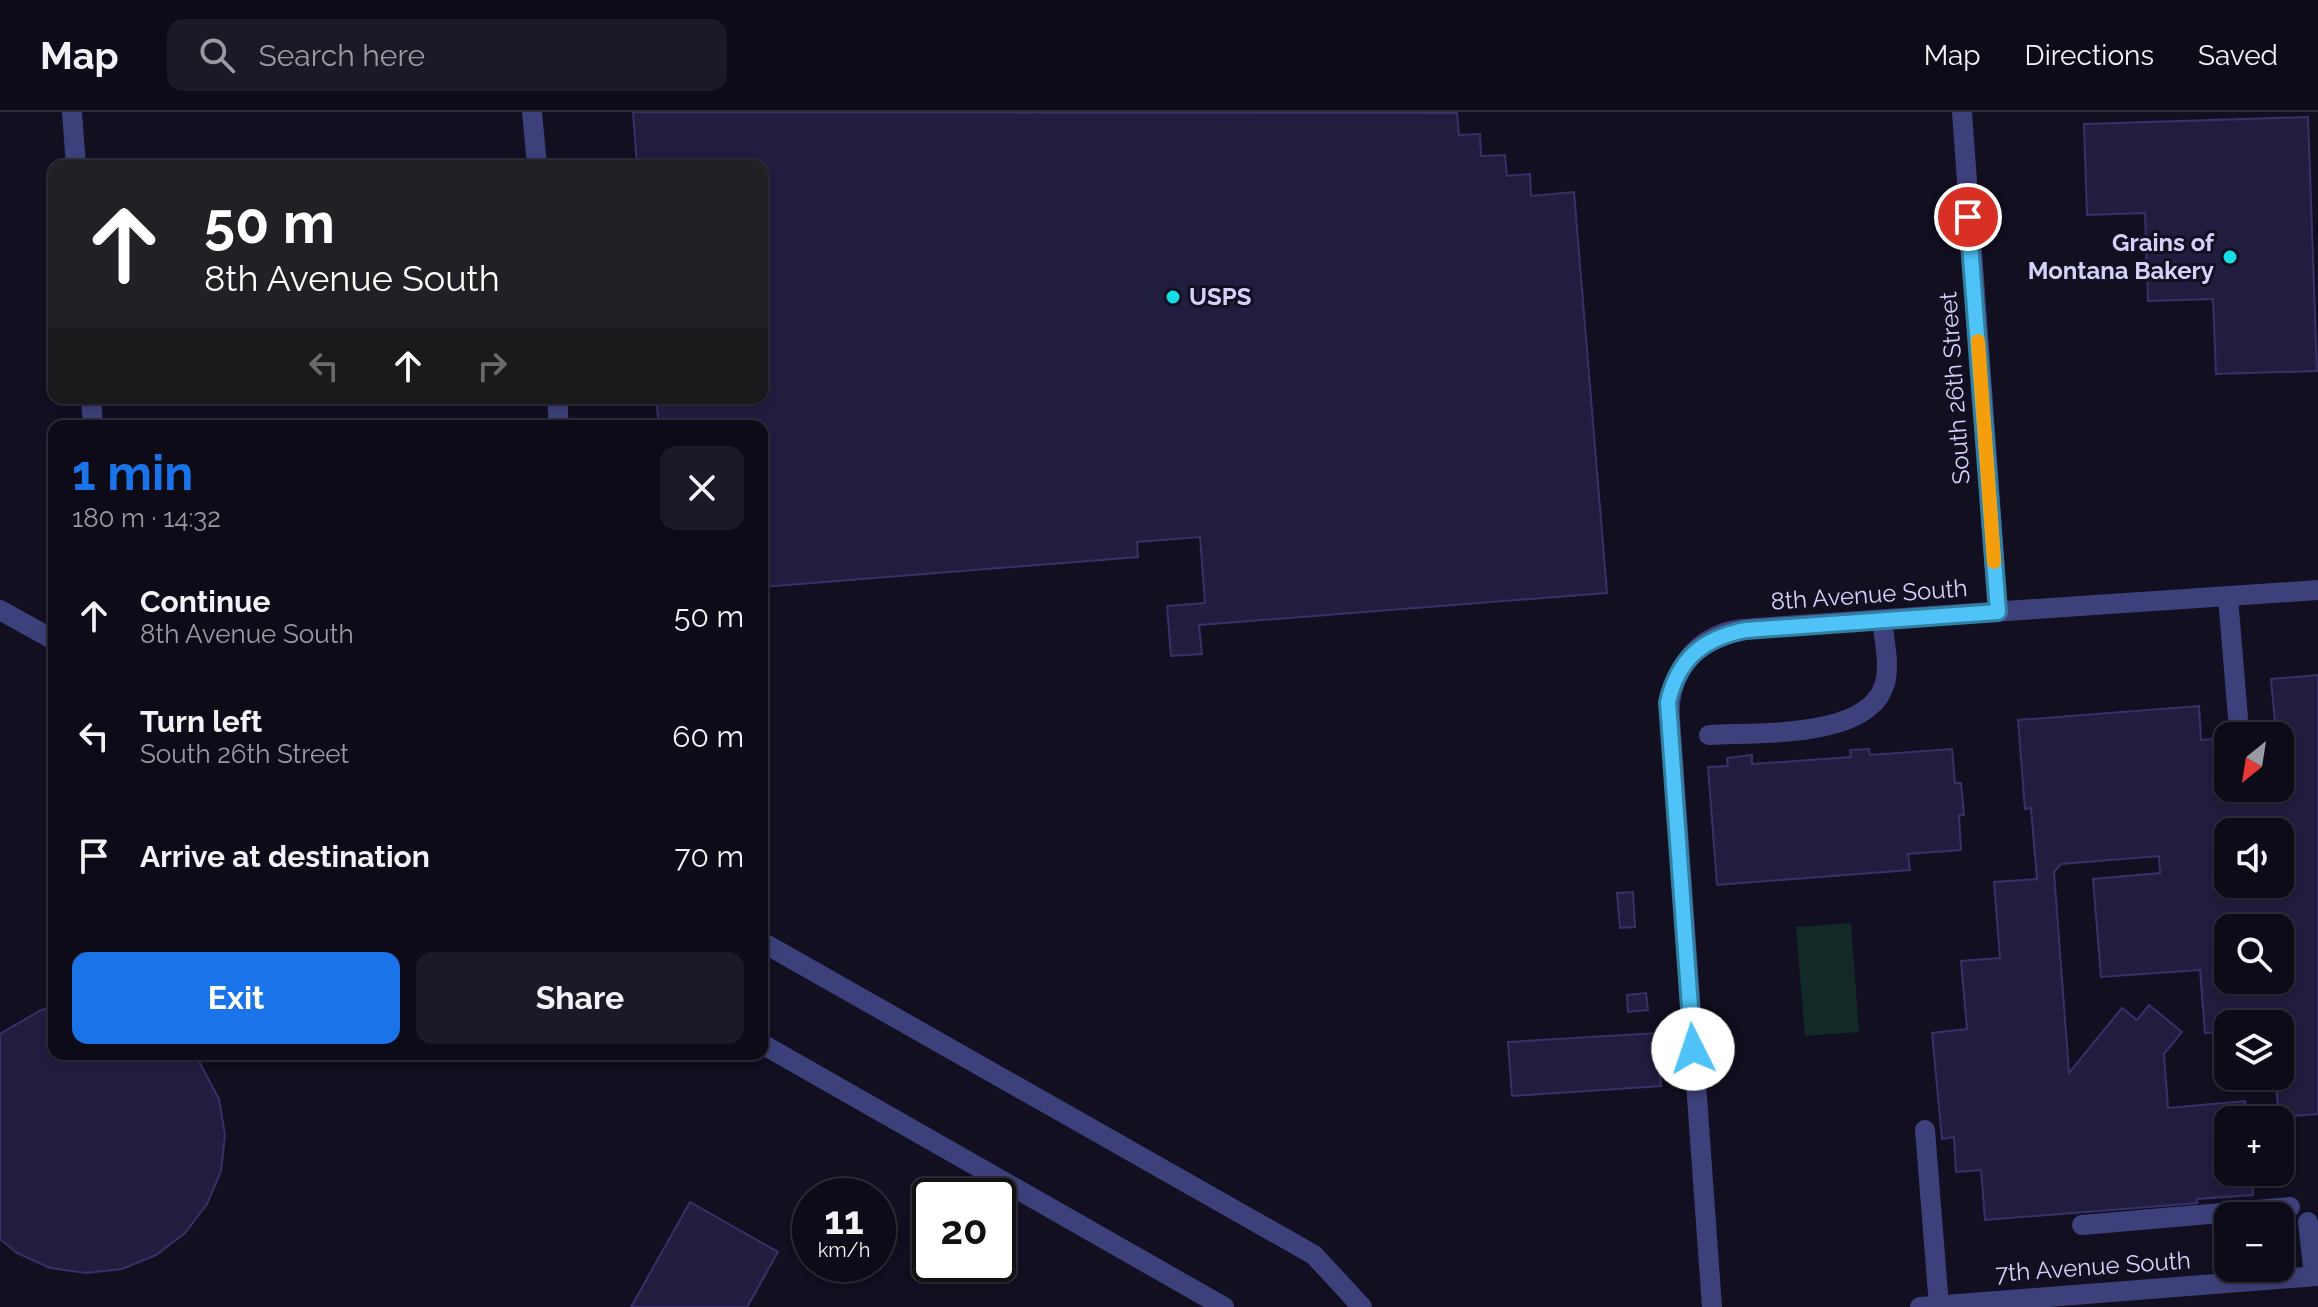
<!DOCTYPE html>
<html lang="en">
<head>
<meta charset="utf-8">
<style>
  body { margin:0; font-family:Raleway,sans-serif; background:#1b1925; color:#f1f3f6; height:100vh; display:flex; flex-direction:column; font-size:30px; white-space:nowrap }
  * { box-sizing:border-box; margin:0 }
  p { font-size:26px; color:#9a9ba2 }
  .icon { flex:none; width:44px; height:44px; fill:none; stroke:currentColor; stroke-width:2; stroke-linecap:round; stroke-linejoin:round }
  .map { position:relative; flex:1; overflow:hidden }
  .sheet { position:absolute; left:48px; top:308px; width:720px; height:640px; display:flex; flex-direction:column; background:#0d0b18; border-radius:16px; box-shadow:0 4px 12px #0003,0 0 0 2px #2d2b37 }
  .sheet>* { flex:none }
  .banner { position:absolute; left:48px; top:48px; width:720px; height:244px; border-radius:16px; box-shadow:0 4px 12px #0003,0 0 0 2px #2d2b37; background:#202124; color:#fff; overflow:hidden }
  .needle { width:52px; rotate:210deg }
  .fabs { position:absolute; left:2214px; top:610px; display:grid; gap:16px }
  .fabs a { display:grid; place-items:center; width:80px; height:80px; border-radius:16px; background:#0d0b18; box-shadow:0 4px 12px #0003,0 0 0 2px #2d2b37; font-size:40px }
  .speed { position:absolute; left:792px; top:1066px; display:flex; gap:16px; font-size:40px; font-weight:700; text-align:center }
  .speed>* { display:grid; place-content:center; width:104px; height:104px; border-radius:50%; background:#0d0b18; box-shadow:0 4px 12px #0003,0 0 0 2px #2d2b37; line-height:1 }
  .speed small { font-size:20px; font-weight:400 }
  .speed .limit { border:4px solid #111; border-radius:12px; background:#fff; color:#111 }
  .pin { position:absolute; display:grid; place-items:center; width:68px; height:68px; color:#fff; margin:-34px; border:4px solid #fff; border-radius:50%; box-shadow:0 2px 8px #0007 }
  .me { position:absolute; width:88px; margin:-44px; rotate:356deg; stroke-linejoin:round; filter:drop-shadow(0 0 6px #0008) }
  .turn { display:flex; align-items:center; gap:28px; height:168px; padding:0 24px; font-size:36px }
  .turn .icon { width:104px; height:104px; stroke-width:2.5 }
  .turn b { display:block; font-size:56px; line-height:68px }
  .lanes { display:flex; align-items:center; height:76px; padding:0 24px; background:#0003; justify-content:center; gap:40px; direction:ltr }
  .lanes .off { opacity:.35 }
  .round { display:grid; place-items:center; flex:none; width:84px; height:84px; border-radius:16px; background:#1b1925 }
  .headline { display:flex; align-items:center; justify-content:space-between; height:136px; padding:0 24px }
  h1 { font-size:48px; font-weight:700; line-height:60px; color:#1a73e8 }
  .cta { display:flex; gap:16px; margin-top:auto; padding:16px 24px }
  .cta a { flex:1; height:92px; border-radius:16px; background:#1a73e8; color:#fff; font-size:32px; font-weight:700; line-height:92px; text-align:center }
  .cta a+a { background:#1b1925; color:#f1f3f6 }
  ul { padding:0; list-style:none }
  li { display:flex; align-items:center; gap:24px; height:120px; padding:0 24px }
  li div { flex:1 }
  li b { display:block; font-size:30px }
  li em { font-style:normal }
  header { display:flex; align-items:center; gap:48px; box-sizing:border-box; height:112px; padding:0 40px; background:#0d0b18; border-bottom:2px solid #2d2b37 }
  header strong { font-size:38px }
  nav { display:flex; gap:44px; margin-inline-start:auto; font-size:28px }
  .search { width:560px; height:72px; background:#1b1925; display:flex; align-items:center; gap:20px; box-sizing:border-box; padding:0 28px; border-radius:16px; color:#9a9ba2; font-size:30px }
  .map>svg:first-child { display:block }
  .green { fill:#132927 }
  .building { fill:#211d3f; stroke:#383169; stroke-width:2; fill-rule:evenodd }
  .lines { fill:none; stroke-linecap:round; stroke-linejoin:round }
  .service { stroke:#3e407b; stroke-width:20 }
  .minor { stroke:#3e407b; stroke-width:20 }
  .tertiary { stroke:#3e407b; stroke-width:20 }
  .route-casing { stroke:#337fa1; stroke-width:20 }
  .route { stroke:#4fc3f7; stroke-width:14 }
  .slow { stroke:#f59e0b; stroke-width:14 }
  .poi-dot { fill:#15dde4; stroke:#110f20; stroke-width:3 }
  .labels { text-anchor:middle; stroke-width:6; stroke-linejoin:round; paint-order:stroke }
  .poi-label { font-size:24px; font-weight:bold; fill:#d4d2fb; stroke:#110f20; text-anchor:end }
  .street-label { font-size:24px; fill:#d4d2fb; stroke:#110f20 }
</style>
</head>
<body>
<header>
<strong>Map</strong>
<div class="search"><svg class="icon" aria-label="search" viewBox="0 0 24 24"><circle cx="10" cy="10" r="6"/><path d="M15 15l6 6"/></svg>Search here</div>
<nav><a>Map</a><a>Directions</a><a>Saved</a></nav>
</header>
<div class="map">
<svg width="2318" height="1195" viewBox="0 0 2318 1195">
  <rect width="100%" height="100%" fill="#110f20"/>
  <path class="green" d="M1851,811L1859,920L1805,924L1796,815Z"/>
  <g class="building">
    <path d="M633,0L1457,1L1459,23L1480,22L1481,44L1505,43L1507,64L1530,62L1531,84L1574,80L1607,481L1199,513L1202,542L1171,544L1167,494L1205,491L1200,425L1137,430L1138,445L762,475V314H659L656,286H762V54H637Z"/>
    <path d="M2308,5L2317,259L2216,262L2213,187L2148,189L2145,101L2087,103L2084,12Z"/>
    <path d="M2318,563V1002L2279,1005L2275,964H2280V912H2228V920L2205,921L2200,858L2101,865L2093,767L2160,761L2159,744L2061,752L2054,760L2069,961L2122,896L2137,908L2149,893L2182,920L2164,942L2168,996L2245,989L2247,1008H2228V1060H2251L2253,1083L2197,1087V1091L2187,1092L1985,1108L1981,1058L1956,1060L1954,1025L1942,1027L1932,921L1967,917L1961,849L2000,846L1994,770L2037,767L2031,696L2025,697L2018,608L2199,594L2201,628L2228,626V676H2280V624H2251L2276,622L2271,567ZM2228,720H2280V772H2228ZM2228,816H2280V868H2228Z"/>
    <path d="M1869,637L1870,643L1952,637L1955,671H1961L1964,703H1959L1961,738L1908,742L1910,758L1717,773L1708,655L1728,654L1727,646L1752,643V652L1851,645L1850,638Z"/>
    <path d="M1633,780L1635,815L1620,816L1617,781Z"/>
    <path d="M1646,881L1648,898L1628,900L1627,883Z"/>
    <path d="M54,895V942H195L219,987L225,1023L221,1059L207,1092L185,1121L156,1143L122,1157L86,1161L50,1156L17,1141L0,1127V922L41,898Z"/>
    <path d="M1657,921L1661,974L1512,984L1508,930Z"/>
    <path d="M690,1090L778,1140L747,1195H631Z"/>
  </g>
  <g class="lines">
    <g class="service">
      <path d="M72,0L76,54"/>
      <path d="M532,0L537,54"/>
      <path d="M91,286L93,314"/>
      <path d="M557,286L559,314"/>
      <path d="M2228,485L2238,606"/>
      <path d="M0,498L54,528"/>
      <path d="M1670,607L1712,1195"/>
      <path d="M1709,623C1755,620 1870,628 1885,571C1890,552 1884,527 1882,508"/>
      <path d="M762,830L1314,1143L1362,1195"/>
      <path d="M762,932L1224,1195"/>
      <path d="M1925,1018L1939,1194"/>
      <path d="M2308,1110L2314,1164"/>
      <path d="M2082,1113L2290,1095"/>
    </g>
    <g class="minor">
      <path d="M1962,0L1998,500"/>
      <path d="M1670,607C1667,572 1687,535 1721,522C1740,515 1764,516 1784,514L2318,478"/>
    </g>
    <path class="tertiary" d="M1920,1195L2318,1164"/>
  </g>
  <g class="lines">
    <g class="route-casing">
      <path id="route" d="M1693,937L1668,590C1678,547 1703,526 1746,518L1998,500L1968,105"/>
    </g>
    <use href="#route" class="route"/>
    <path class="slow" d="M1978,229L1994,450"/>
  </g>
  <g class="poi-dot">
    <circle cx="2230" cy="145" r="8"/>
    <circle cx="1173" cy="185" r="8"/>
  </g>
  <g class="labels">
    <g class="poi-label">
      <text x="2214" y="139">Grains of<tspan x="2214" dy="28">Montana Bakery</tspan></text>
      <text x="1189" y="193" text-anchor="start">USPS</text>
    </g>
    <g class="street-label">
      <text transform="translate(1955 276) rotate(-94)" y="8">South 26th Street</text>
      <text transform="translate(1869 483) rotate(-4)" y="8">8th Avenue South</text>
      <text transform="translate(2093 1155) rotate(-4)" y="8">7th Avenue South</text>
    </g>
  </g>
</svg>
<div class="fabs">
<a><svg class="needle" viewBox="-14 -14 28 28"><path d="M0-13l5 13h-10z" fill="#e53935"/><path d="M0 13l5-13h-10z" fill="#9a9ba2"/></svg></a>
<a><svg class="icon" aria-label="sound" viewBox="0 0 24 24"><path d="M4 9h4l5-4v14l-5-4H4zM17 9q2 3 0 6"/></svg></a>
<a><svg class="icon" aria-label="search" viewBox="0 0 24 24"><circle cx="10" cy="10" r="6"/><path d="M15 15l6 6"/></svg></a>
<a><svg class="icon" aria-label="layers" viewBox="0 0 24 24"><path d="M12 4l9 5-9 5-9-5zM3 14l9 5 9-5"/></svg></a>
<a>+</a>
<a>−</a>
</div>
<div class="speed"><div>11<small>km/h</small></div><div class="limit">20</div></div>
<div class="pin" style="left:1968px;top:105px;background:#d93025"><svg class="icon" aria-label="arrive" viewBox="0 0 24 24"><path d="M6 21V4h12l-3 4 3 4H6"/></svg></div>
<svg class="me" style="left:1693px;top:937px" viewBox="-20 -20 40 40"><circle r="19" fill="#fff"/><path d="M0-13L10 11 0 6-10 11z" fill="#4fc3f7"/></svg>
<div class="banner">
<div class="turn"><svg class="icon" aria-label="ahead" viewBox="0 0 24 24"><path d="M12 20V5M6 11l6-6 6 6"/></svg><div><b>50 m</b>8th Avenue South</div></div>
<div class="lanes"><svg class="icon off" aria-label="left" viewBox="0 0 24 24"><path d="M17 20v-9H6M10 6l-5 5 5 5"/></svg><svg class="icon" aria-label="ahead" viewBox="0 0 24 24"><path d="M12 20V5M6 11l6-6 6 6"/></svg><svg class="icon off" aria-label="right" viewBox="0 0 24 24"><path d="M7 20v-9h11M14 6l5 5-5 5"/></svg></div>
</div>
<section class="sheet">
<div class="headline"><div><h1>1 min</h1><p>180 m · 14:32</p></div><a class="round"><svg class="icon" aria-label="close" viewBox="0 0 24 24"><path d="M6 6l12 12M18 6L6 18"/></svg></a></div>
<ul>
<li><svg class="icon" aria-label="ahead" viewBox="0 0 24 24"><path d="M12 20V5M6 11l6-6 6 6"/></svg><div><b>Continue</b><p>8th Avenue South</p></div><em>50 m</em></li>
<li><svg class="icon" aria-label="left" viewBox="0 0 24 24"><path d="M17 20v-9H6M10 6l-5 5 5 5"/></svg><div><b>Turn left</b><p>South 26th Street</p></div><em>60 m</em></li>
<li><svg class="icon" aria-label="arrive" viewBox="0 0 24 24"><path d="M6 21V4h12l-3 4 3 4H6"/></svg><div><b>Arrive at destination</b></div><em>70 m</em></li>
</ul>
<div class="cta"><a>Exit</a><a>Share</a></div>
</section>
</div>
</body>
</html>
